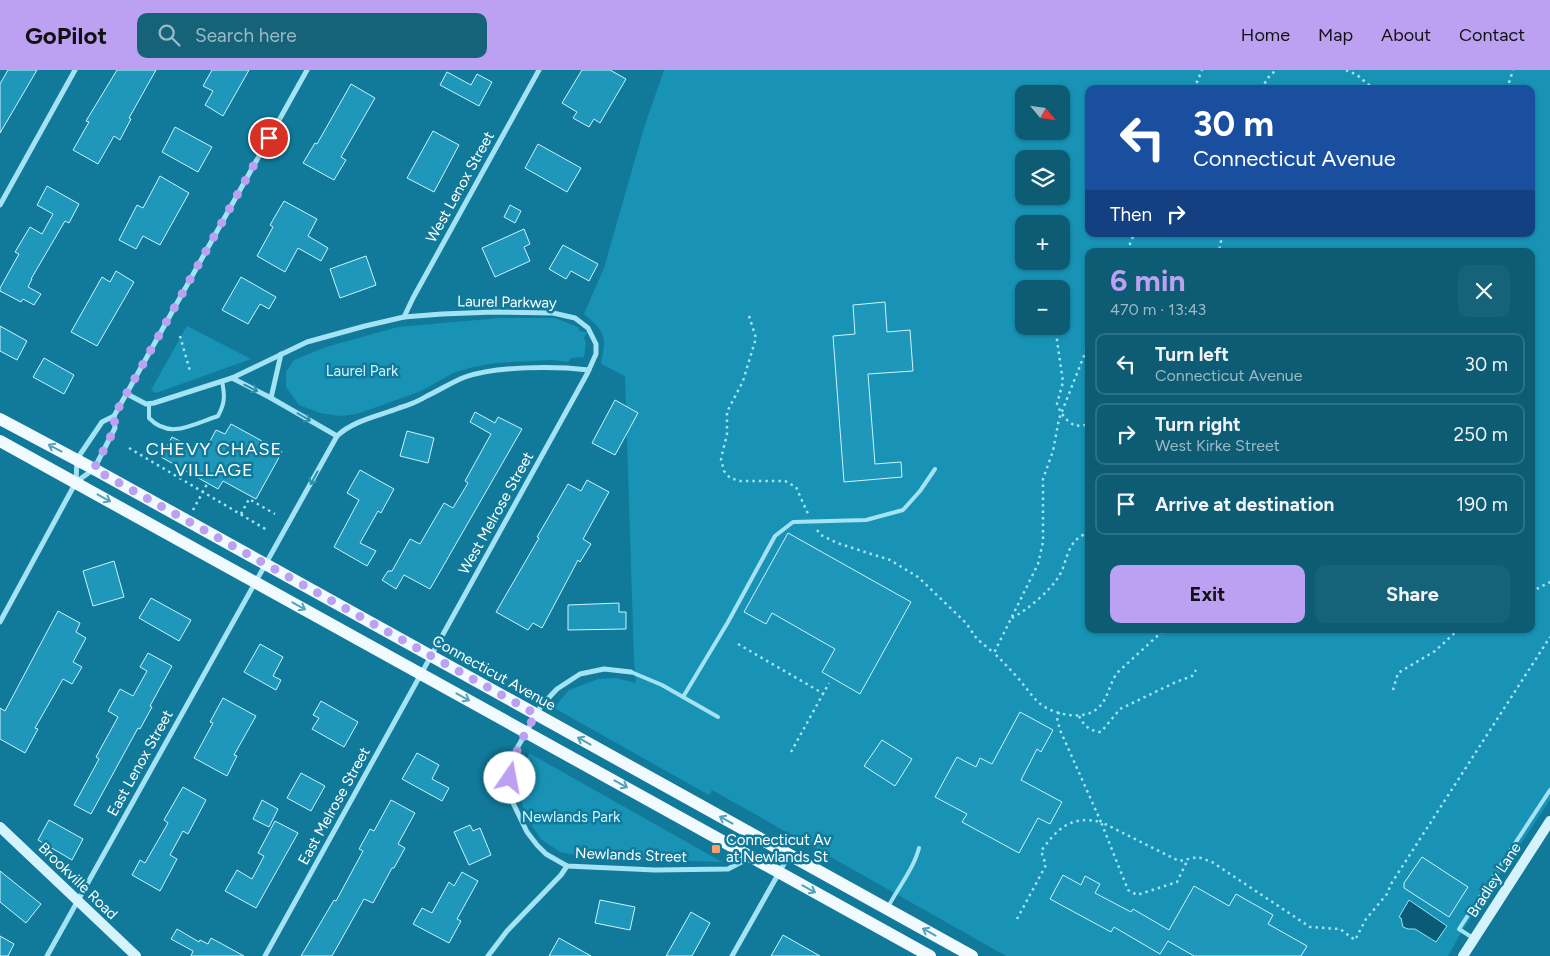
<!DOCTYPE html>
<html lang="en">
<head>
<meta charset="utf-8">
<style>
  body { margin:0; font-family:Figtree,sans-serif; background:#166279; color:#f1f3f6; height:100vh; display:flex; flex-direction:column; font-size:19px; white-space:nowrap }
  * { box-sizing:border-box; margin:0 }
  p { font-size:16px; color:#9abac5 }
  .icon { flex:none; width:28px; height:28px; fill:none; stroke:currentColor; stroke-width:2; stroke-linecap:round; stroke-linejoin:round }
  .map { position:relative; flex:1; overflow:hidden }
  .side { position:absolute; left:1085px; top:178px; width:450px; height:385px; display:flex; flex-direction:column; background:#0d5c74; border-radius:10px; box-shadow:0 1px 4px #0004 }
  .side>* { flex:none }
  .hud { position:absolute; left:1085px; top:15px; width:450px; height:152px; border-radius:10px; box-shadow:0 1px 4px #0004; background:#1a4fa0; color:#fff; overflow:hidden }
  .needle { width:32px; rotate:119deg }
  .tools { position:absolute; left:1015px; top:15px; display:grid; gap:10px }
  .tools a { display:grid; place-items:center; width:55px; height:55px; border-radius:10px; background:#0d5c74; box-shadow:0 1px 4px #0004; font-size:25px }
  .pin { position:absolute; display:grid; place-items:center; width:42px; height:42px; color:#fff; margin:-21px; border:2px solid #fff; border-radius:50%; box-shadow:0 1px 5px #0007 }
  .me { position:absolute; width:55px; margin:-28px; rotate:12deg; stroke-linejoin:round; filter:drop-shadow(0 0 4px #0008) }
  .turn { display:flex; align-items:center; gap:18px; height:105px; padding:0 25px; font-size:22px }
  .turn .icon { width:65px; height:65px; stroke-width:2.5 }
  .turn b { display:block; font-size:35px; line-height:42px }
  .then { display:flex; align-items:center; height:48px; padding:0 25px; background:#0003; gap:10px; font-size:19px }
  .round { display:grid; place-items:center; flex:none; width:52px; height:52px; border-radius:10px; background:#166279 }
  .head { display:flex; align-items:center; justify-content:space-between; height:85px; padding:0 25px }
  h1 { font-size:30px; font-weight:700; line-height:38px; color:#bca0f2 }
  .action { display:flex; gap:10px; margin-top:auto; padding:10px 25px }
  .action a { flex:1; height:58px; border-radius:10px; background:#bca0f2; color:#111; font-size:20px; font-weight:700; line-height:58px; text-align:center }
  .action a+a { background:#166279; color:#f1f3f6 }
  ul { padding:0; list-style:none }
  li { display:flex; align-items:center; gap:15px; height:62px; margin:0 10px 8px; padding:0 15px; border:2px solid #2d7186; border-radius:10px }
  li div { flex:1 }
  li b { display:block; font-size:19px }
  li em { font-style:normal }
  header { display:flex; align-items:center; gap:30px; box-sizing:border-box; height:70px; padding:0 25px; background:#bca0f2; color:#111 }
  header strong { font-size:24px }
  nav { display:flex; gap:28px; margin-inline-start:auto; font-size:18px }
  .search { width:350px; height:45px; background:#166279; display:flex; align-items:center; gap:12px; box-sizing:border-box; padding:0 18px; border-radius:10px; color:#9abac5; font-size:19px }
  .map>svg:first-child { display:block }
  .green { fill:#1893b5; fill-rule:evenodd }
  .water { fill:#0a5c76; stroke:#96e4f8 }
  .building { fill:#1e97ba; stroke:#ccf3fe }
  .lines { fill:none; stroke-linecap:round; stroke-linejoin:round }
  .path { stroke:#a4e3f4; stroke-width:2.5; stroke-dasharray:2.5 4; stroke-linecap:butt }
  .service { stroke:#a4e3f4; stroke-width:4 }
  .minor { stroke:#a4e3f4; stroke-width:5 }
  .secondary { stroke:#d4f3fd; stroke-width:10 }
  .primary { stroke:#f1fbff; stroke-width:12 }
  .oneway { stroke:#2e8fad }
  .oneway2 { stroke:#54a1b9 }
  .route { stroke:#bca0f2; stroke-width:9; stroke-dasharray:0 16.2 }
  .poi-dot { fill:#ffa167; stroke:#117a9b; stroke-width:2 }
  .labels { text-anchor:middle; stroke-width:5; stroke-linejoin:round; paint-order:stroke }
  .street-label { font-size:15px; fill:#fff; stroke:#117a9b }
  .park-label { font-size:15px; fill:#ccf3fe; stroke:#117a9b }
  .poi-label { font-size:15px; fill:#fff; stroke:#117a9b; text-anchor:start }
  .quarter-label { font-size:18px; letter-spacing:1px; fill:#fff; stroke:#117a9b }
</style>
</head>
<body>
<header>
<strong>GoPilot</strong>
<div class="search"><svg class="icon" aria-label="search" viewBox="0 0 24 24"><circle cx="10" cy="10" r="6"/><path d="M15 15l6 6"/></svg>Search here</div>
<nav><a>Home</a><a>Map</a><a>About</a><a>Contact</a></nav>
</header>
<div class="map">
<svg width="1550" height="886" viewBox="0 0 1550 886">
  <rect width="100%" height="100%" fill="#117a9b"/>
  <g class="green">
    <path d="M664,0H1550V730L1462,861L1448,886H1006L712,720L709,725L554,638L569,620L598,609L616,608L636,613L634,590L625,306L601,294C606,267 607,263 584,244L604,198L644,58ZM1089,19H1531V164H1089ZM1024,24H1061V61H1024ZM1024,89H1061V126H1024ZM1024,154H1061V191H1024ZM1089,181H1531V559H1089ZM1024,219H1061V256H1024Z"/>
    <path d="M500,248H555L578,257L580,261L587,262L584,268L586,273L584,287L571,288L568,292L553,290L496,293L473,297L453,303L421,321L357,344L340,346L320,343L299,335L286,317V302L294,290L326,277L398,257Z"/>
    <path d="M187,256L251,289L156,323L151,320Z"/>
    <path d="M529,683L722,792L594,788L560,782L541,769L527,748L522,734L520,710Z"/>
  </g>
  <path class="water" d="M1409,830L1447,856L1436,872L1415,859H1408L1403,857L1401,848L1399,847Z"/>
  <g class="building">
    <path d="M8,0H37L0,63V14Z"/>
    <path d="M117,0H156L129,48L131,49L120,70L114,66L98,94L73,80L89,52L86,51Z"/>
    <path d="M212,0H249L223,46L205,35L213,21L203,16Z"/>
    <path d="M582,0H610L626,9L600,53L594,49L589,57L573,48L577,42L562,33Z"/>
    <path d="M447,2L471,15L477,4L492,12L479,36L440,15Z"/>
    <path d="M351,14L375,28L341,87L346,90L334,110L303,93L315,73L317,74Z"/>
    <path d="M175,57L212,77L198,102L162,82Z"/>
    <path d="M433,61L459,75L434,122L407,108Z"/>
    <path d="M538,74L581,98L567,122L525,98Z"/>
    <path d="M160,106L189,123L160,175L143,166L136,179L119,170L137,135L143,138Z"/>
    <path d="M47,116L79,134L69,153L65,151L31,209H32L28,217L41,224L34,235L23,229L21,232L0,221V218L19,184L15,182L30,157L42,164L53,144L37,135Z"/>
    <path d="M284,131L317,149L308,166L328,178L321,191L298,178L285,202L257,186L273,157L270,155Z"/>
    <path d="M510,135L521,141L515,153L504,147Z"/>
    <path d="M524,159L530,174L524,177L530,191L495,207L482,178Z"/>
    <path d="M563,175L598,194L589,211L571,201L566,209L549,199Z"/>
    <path d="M366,186L376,215L340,228L330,199Z"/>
    <path d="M116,201L134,212L97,276L71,262L102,207L110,212Z"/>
    <path d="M241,207L276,227L269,239L260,234L248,254L222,240Z"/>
    <path d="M885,232L887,262L910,260L913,301L868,304L875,394L901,392L902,407L844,412L833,266L855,264L853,235Z"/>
    <path d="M0,256L27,271L17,290L0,281Z"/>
    <path d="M44,288L74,305L64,324L33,307Z"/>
    <path d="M615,330L638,343L615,385L592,373Z"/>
    <path d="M475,342L495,353L498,347L522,359L430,519L404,505L396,519L382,510L388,501H392L410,469L420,474L444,433L453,438L468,413L465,411L491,364L470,352Z"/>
    <path d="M231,354L282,382L256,429L223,411L218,419L161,387L172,367L193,378L209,373L216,360L225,364Z"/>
    <path d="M407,361L434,368L428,393L400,386Z"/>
    <path d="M360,400L394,419L381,443L378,441L360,473L376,481L367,496L334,477L359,430L347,423Z"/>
    <path d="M587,410L609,422L583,469L591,474L580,492L578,490L542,558L533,553L528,560L496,542L539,468L537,467L568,414L581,421Z"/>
    <path d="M788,463L911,532L860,624L822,602L835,579L772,543L766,554L744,542Z"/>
    <path d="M114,491L124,527L93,536L83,501Z"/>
    <path d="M151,528L191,550L179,571L139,548Z"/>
    <path d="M619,533V542H626V559L568,560V535Z"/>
    <path d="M58,541L80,553L76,562L86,568L73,592L82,597L72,614L63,609L35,658L38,659L25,683L0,669V638L5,641Z"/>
    <path d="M260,574L283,587L273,606L281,610L276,620L244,602Z"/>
    <path d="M148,583L172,596L150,636L152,637L140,659L138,658L91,744L74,735L99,689L96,687L118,647L108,641L120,619L133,626L147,601L140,597Z"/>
    <path d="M223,628L256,646L234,685L237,686L227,706L194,688L213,653L210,652Z"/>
    <path d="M321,631L358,652L344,677L312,659L319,648L313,645Z"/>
    <path d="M1020,642L1053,660L1041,682L1037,679L1021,710L1062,732L1050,754L1038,748L1019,783L962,752L967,744L935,727L957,687L976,697L980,688L992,694Z"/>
    <path d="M882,670L912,689L895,716L864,696Z"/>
    <path d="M417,683L439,695L432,709L449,718L442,731L402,709Z"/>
    <path d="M301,703L325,716L311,741L287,728Z"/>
    <path d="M183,717L206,730L188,764L183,761L170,785L177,789L160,821L132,805L140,790L145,793L168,753L164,750Z"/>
    <path d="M262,730L278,739L269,757L253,749Z"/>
    <path d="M391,730L415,743L398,774L405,778L394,798H392L373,833L364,829L332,886H301L334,830L336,831L363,781L359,779L370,759L374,761Z"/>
    <path d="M49,750L83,769L72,790L38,770Z"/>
    <path d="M275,751L298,763L256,838L225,821L237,800L252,809L264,786L258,783Z"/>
    <path d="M470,755L473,761L480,758L491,785L469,795L454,762Z"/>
    <path d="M1422,787L1468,817L1449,847L1404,818V813Z"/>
    <path d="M0,801L41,834L26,853L0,832Z"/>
    <path d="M462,802L478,811L457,849L461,851L449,873L413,854L422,838L432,843L449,812L454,816Z"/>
    <path d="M1063,805L1081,815L1085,806L1100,814L1095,823L1131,842L1133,839L1169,860L1194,816L1229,836L1236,824L1273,845L1268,854L1307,876L1301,886H1194L1168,871L1160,884L1114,857L1111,862L1050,829Z"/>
    <path d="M600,830L635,837L630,860L595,853Z"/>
    <path d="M691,842L710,853L692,886H666Z"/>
    <path d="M177,859L199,872L200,870L208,874L211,868L244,886H191L193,881L171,869Z"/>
    <path d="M783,865L820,886H771Z"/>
    <path d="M0,866L14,874L8,886H0Z"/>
    <path d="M559,868L591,886H549Z"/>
  </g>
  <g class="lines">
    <g class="path">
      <path d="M1346,0L1357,5L1374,19"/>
      <path d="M1194,19L1202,0"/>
      <path d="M1261,19L1270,5L1277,0"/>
      <path d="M1507,19L1513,0"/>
      <path d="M1219,164L1221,171L1219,181"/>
      <path d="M1127,181L1134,164"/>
      <path d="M749,246L756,268L743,311L727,342V364L721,389L724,401L730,408L740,411H785L796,417L808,444"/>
      <path d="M1058,256L1056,263L1063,312L1057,334L1061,343L1068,351L1075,356L1086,355L1089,352"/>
      <path d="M180,266L190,301"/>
      <path d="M1089,273L1059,349L1053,381L1043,409V472L1038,494L994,583C1002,591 1010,599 1018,608C1025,616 1030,624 1038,632C1051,644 1083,652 1098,638C1109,628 1109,613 1118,602L1165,559"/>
      <path d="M129,378L267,460"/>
      <path d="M193,440L207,414"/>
      <path d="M241,444L249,429L275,444"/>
      <path d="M817,460L821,465L837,473L890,490L918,507L966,553L977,569L994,583"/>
      <path d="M1531,522L1550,512"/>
      <path d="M1012,548C1026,541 1051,520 1059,506C1066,495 1066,480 1076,470C1079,467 1085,464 1089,461"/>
      <path d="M738,574L824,624"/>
      <path d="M1393,620L1398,603L1435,581L1459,559"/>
      <path d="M1059,642L1057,648L1060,660L1101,752L1179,791L1198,787L1212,792L1310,857L1340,859L1355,870L1366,849L1387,824L1391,814L1550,567"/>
      <path d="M1079,646C1084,656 1090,661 1101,662L1120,639L1176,612L1192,606L1196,600"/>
      <path d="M791,682L829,613"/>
      <path d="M1017,849L1046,795L1041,781C1058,758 1071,745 1101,752L1128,820L1137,825L1177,812L1188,789"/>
    </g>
    <g class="service">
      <path d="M149,335V348C170,370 193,354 218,346C225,333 225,326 222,311"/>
      <path d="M631,602L662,615L718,647"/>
      <path d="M683,627L728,552L775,466L793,452L866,450L903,440L920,421L935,399"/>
      <path d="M888,837C898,818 914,798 919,778"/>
      <path d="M1473,868L1459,859L1550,720"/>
    </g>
    <g class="minor">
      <path d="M0,135L75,0"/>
      <path d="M404,247L413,228L539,0"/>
      <path d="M232,308L271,328L337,366"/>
      <path d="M127,324L146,334L154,333L232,308L307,272L365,256L404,247L442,244L494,242L553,243L575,248L588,258L596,274V284L587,304L265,886"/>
      <path d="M271,328L281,284"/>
      <path d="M76,412L77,389L102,352L114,346L307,0"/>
      <path d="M0,552L76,412L94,399L115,358L114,346"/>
      <path d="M631,602L604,599L580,604L557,619L541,636L516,680L512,693L510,708L513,733L527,762L537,775L546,784L567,796L655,800L728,799L751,787"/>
      <path d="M47,886L337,366C354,350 379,346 399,338C409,335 419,331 427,326C440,320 452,312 465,307C498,296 554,296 589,300"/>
      <path d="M488,886L507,861L561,805L567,796"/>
      <path d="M732,886L789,785"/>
    </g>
    <g class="secondary">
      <path d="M0,757L136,886"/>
      <path d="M1463,886L1550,751"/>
    </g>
    <g class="primary">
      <path d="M0,349L94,399L972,886"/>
      <path d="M0,371L930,886"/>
    </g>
  </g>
  <defs><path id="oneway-shaft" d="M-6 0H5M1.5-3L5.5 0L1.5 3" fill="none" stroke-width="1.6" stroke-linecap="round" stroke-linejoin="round" transform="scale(1.25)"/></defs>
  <g class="oneway">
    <use href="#oneway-shaft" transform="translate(251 318) rotate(27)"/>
    <use href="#oneway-shaft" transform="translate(304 347) rotate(30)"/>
    <use href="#oneway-shaft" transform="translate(314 408) rotate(119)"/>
  </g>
  <g class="oneway2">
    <use href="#oneway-shaft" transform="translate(55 378) rotate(-152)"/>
    <use href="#oneway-shaft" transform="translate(104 428) rotate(29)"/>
    <use href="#oneway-shaft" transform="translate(299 536) rotate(29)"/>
    <use href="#oneway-shaft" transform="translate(463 627) rotate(29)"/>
    <use href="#oneway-shaft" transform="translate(584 671) rotate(-151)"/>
    <use href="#oneway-shaft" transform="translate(621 714) rotate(29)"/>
    <use href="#oneway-shaft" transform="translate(726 750) rotate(-151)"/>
    <use href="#oneway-shaft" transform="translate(809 819) rotate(29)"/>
    <use href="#oneway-shaft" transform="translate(929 862) rotate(-151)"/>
  </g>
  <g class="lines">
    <path class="route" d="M269,68L114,346L115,358L94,399L536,644C524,665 513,684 510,708"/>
  </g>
  <rect class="poi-dot" x="711" y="774" width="10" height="10" rx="2.5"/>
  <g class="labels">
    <g class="street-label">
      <text transform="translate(460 117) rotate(-61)" y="5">West Lenox Street</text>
      <text transform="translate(507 232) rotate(1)" y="5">Laurel Parkway</text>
      <text transform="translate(496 443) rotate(-61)" y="5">West Melrose Street</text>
      <text transform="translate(494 603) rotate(29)" y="5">Connecticut Avenue</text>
      <text transform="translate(140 693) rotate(-61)" y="5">East Lenox Street</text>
      <text transform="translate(334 736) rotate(-61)" y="5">East Melrose Street</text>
      <text transform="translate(631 785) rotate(2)" y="5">Newlands Street</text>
      <text transform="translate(1494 810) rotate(-57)" y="5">Bradley Lane</text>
      <text transform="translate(78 811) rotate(44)" y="5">Brookville Road</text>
    </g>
    <g class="park-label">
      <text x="362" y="306">Laurel Park</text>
      <text x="571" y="752">Newlands Park</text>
    </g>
    <g class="poi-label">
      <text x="726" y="775">Connecticut Av<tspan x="726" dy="17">at Newlands St</tspan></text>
    </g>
    <g class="quarter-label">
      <text x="214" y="385">CHEVY CHASE<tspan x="214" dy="21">VILLAGE</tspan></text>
    </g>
  </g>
</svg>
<div class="tools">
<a><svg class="needle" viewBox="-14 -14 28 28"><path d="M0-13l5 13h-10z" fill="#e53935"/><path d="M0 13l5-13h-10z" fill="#9abac5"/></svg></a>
<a><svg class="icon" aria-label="layers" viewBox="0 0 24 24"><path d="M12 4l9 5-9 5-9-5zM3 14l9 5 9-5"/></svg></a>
<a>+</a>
<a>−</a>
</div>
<div class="pin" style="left:269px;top:68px;background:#d93025"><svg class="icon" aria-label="arrive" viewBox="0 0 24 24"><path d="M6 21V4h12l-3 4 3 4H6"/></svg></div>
<svg class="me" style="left:510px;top:708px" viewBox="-20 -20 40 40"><circle r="19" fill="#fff"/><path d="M0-13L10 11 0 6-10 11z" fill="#bca0f2"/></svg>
<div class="hud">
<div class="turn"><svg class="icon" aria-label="left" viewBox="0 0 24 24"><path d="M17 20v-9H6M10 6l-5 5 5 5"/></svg><div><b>30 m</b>Connecticut Avenue</div></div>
<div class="then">Then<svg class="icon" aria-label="right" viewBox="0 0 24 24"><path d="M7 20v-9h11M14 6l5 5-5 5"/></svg></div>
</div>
<section class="side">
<div class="head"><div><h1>6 min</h1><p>470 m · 13:43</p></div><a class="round"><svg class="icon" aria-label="close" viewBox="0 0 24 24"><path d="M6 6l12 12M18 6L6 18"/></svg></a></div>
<ul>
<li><svg class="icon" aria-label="left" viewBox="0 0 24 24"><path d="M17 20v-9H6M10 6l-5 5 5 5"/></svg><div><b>Turn left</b><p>Connecticut Avenue</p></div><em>30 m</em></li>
<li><svg class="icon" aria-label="right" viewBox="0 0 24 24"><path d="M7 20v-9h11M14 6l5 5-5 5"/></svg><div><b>Turn right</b><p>West Kirke Street</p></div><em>250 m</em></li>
<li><svg class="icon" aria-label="arrive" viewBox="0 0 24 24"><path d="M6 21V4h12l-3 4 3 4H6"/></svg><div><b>Arrive at destination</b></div><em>190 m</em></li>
</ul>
<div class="action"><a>Exit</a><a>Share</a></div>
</section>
</div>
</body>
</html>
